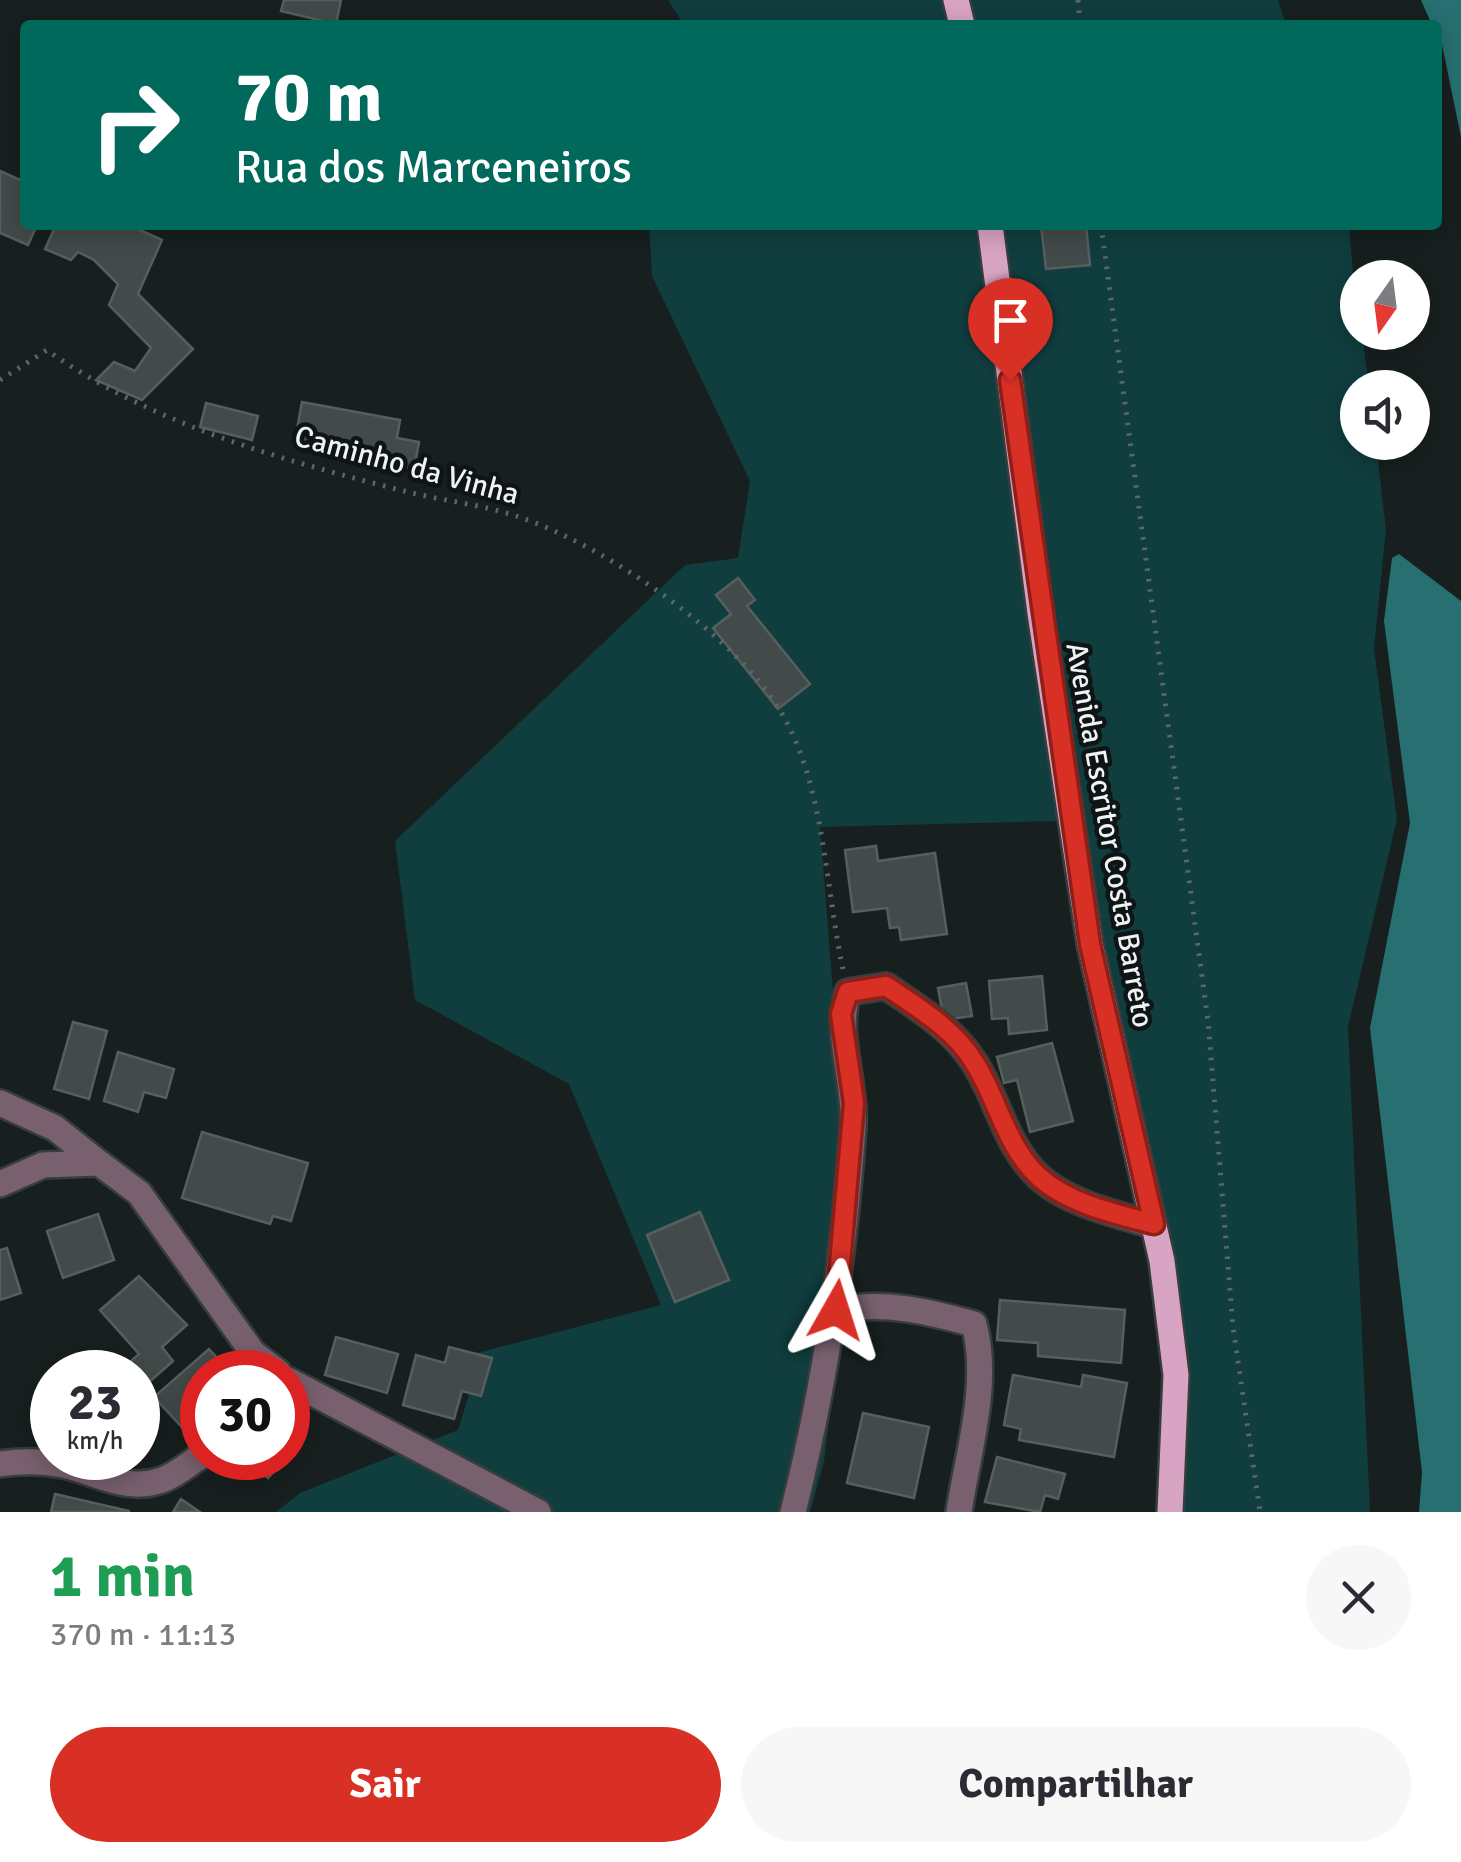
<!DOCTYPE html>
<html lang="pt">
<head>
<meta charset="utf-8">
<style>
  body { margin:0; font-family:Signika,sans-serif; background:#f7f7f7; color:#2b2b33; height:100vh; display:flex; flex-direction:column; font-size:38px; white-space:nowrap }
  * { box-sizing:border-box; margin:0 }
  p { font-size:32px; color:#7c7c81 }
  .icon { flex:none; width:55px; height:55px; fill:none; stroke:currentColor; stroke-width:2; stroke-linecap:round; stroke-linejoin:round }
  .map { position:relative; height:1512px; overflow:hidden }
  .sheet { display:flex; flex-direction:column; background:#fff; flex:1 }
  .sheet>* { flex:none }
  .guide { position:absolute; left:20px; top:20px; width:1422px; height:210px; border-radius:10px; box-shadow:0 5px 25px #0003; background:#00695c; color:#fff; overflow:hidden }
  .needle { width:65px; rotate:194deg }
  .fabs { position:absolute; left:1340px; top:260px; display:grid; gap:20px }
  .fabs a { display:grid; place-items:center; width:90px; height:90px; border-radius:50%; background:#fff; box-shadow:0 5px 25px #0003; font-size:50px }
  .speed { position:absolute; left:30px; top:1350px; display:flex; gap:20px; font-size:50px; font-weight:700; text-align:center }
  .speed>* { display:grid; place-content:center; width:130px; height:130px; border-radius:50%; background:#fff; box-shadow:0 5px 25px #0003; line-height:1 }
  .speed small { font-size:25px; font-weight:400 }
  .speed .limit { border:15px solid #d22; background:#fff; color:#111 }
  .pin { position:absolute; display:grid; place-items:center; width:85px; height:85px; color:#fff; margin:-102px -42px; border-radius:50% 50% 50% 0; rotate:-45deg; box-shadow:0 0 10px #0007 }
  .pin .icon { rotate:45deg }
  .me { position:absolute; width:110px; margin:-55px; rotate:6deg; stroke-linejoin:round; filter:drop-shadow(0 0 8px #0008) }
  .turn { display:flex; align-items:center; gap:35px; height:210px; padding:0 50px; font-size:45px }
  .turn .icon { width:130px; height:130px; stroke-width:2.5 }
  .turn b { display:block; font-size:70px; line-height:85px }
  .round { display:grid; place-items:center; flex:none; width:105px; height:105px; border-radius:52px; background:#f7f7f7 }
  .head { display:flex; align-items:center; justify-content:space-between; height:170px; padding:0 50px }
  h1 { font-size:60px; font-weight:700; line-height:75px; color:#1e9e55 }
  .button { display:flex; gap:20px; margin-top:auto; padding:20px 50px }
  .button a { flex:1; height:115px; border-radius:60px; background:#d93025; color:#fff; font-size:40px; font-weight:700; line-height:115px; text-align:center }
  .button a+a { background:#f7f7f7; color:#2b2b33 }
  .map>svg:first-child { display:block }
  .green { fill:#103d3e }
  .water { fill:#286f72 }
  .building { fill:#434a4a; stroke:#575e5e; stroke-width:2.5 }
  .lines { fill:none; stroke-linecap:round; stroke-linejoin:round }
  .minor-casing { stroke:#363d3d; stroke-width:30 }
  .primary-casing { stroke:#363d3d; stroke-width:30 }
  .path { stroke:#606666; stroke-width:5; stroke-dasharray:2.5 8; stroke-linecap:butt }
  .minor { stroke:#79606f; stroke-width:25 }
  .primary { stroke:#d8a4c3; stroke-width:25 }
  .route-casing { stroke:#8d1f18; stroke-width:25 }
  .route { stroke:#d93025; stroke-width:18 }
  .labels { text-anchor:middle; stroke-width:9; stroke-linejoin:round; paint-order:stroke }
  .street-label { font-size:30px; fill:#eff3f3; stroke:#0f1515 }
</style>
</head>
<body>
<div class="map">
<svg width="1461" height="1512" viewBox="0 0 1461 1512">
  <rect width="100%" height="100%" fill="#181f1f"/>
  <g class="green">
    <path d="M668,0H1278L1286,25H684Z"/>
    <path d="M649,225H1349L1358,332L1362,333L1369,387L1358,388V442L1376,443L1386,530L1374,649L1397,819L1348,1027L1370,1512H1177L1184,1350L1061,821L820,827L851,1219L824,1462L810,1512H276L300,1493L458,1430L480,1359L473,1354L661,1305L569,1084L415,1000L395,841L685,565L738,558L750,481L652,276Z"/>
  </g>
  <g class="water">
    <path d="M1421,0H1461V137L1438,25H1432Z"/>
    <path d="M1399,554L1461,601V1512H1419L1422,1472L1370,1028L1410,823L1384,621L1392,558Z"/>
  </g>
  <g class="building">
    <path d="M284,0H341L336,24L281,11Z"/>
    <path d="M0,171L25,182V225H37L28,245L0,233Z"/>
    <path d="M56,225H129L162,240L138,294L193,349L142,400L96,380L114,362L135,371L151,348L109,305L118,284L94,260L78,252L71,260L45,249Z"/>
    <path d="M1041,225H1086L1090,265L1046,269Z"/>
    <path d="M302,402L400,420L397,438L419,442L414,469L346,457L347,449L295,440Z"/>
    <path d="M206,403L258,416L252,440L200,427Z"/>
    <path d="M738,578L755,600L747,606L810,684L778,709L713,628L731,614L716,595Z"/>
    <path d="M876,846L878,861L935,853L947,934L901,940L899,927L890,928L887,908L853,912L845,850Z"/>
    <path d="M1042,976L1047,1030L1009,1034L1008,1018L992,1019L989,981Z"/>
    <path d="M966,983L972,1016L944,1020L938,988Z"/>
    <path d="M73,1022L107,1031L89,1099L54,1089Z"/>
    <path d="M1052,1043L1073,1121L1030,1132L1017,1080L1004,1083L997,1057Z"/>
    <path d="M118,1052L174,1069L166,1098L144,1092L138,1112L104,1101Z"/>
    <path d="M202,1132L308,1163L291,1221L273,1216L270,1224L182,1198Z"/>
    <path d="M700,1212L729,1280L675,1302L647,1235Z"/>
    <path d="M98,1214L114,1260L63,1278L47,1231Z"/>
    <path d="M7,1248L21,1293L0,1300V1250Z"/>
    <path d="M139,1276L187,1325L162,1347L173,1361L138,1392V1372H103L97,1366L108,1356L121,1370L139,1354L100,1310Z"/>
    <path d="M1000,1300L1125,1310L1121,1363L1038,1356V1343L997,1340Z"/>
    <path d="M336,1337L398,1354L387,1393L325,1375Z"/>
    <path d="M449,1347L492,1358L481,1396L462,1391L454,1419L403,1405L416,1355L445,1363Z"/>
    <path d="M209,1349L230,1372H202V1427L191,1437L154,1397Z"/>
    <path d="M1013,1375L1081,1387L1083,1375L1127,1383L1114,1457L1019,1440L1021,1429L1004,1425Z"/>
    <path d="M863,1413L929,1427L914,1498L847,1483Z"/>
    <path d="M288,1420L305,1435L288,1456Z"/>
    <path d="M997,1457L1065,1474L1058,1499L1045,1495L1040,1512L985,1502Z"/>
    <path d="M244,1458H286L268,1478Z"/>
    <path d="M55,1494L129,1511V1512H51Z"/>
    <path d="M181,1499L200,1512H173Z"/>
  </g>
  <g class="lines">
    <g class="minor-casing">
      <g id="minor">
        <path d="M0,1103L55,1128L99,1163"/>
        <path d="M0,1184L43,1165L99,1163L139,1193L253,1353L278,1372"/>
        <path d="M836,1310C886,1301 926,1311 974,1324C990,1383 968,1452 959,1512"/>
        <path d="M288,1380L538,1512"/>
        <path d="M0,1464C21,1461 42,1461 63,1465C97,1472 125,1493 162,1480C176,1475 190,1463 202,1455"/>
        <path d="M793,1512C825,1385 844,1258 853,1127C856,1082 834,1035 848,992L886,986C917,1007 953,1029 974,1062C998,1099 1005,1145 1039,1177C1069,1204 1116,1214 1154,1225"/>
      </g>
    </g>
    <g class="primary-casing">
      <g id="primary">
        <path d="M956,0L962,25"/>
        <path d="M990,225L1040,613L1090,944L1162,1261L1176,1375L1170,1512"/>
      </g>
    </g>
    <g class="path">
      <path d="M1078,0L1080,25"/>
      <path d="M1101,225L1208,1021L1233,1327L1260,1512"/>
      <path d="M0,380L47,350C151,425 289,462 412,493C446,501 483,505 516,516C603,544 733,633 781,712C825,786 825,887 843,969"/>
    </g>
    <use href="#minor" class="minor"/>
    <use href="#primary" class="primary"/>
  </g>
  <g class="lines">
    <g class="route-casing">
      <path id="route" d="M836,1310L854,1103L841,1014L848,992L886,986C917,1007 954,1029 974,1062C998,1099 1005,1145 1039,1177C1069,1204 1116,1214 1154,1224L1090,944L1010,380"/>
    </g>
    <use href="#route" class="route"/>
  </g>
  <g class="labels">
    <g class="street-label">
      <text transform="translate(407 465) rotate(15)" y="10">Caminho da Vinha</text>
      <text transform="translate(1110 835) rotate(80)" y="10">Avenida Escritor Costa Barreto</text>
    </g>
  </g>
</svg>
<div class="fabs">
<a><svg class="needle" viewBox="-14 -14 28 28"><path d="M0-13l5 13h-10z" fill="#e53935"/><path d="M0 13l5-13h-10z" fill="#7c7c81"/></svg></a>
<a><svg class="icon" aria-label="sound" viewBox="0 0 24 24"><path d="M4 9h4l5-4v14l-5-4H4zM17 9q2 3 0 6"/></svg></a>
</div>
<div class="speed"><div>23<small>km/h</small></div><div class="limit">30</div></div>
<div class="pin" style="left:1010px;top:380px;background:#d93025"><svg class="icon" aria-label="arrive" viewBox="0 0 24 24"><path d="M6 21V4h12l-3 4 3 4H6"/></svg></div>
<svg class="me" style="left:836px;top:1310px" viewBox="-20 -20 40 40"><path d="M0-17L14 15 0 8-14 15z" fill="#d93025" stroke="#fff" stroke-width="4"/></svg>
<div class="guide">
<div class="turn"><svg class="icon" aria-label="right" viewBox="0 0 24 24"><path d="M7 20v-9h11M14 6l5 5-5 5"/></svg><div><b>70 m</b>Rua dos Marceneiros</div></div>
</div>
</div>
<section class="sheet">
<div class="head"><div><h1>1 min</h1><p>370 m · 11:13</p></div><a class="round"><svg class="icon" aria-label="close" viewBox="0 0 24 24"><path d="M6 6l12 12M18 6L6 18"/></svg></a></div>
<div class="button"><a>Sair</a><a>Compartilhar</a></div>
</section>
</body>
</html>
